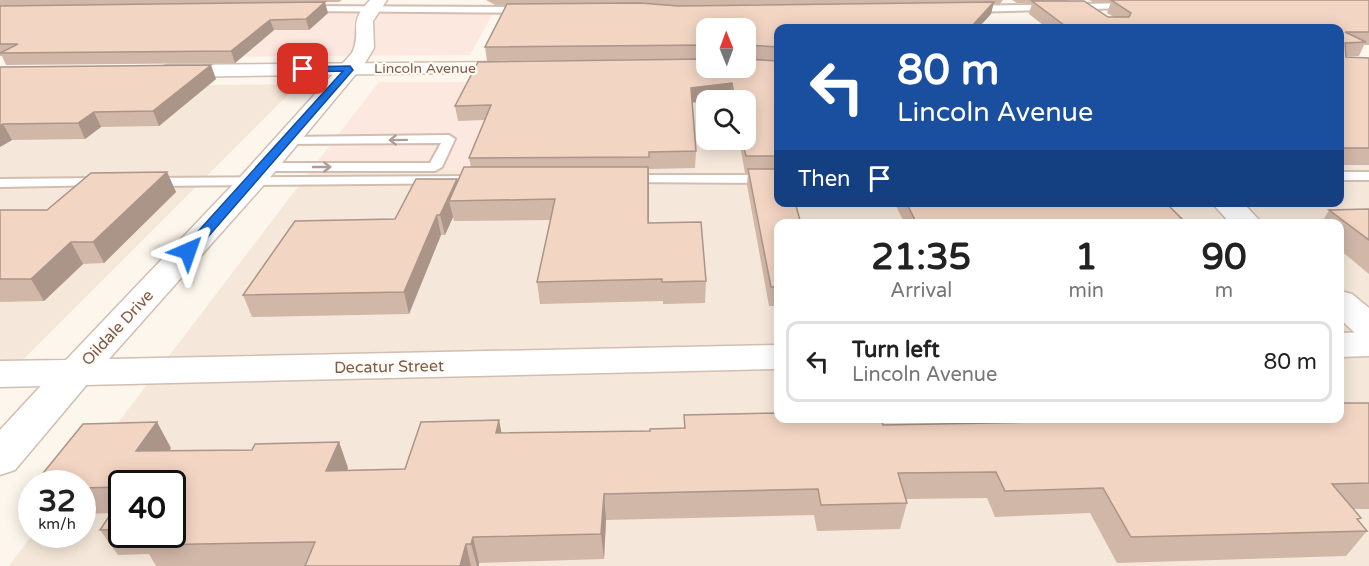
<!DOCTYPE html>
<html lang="en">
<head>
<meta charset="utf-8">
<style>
  body { margin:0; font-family:"Varela Round",sans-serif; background:#f2f2f2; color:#222; height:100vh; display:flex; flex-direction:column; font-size:22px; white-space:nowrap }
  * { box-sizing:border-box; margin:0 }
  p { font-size:20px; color:#767676 }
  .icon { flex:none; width:33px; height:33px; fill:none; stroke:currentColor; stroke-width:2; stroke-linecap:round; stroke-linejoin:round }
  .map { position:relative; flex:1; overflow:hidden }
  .panel { position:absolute; left:774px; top:219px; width:570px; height:204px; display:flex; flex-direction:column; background:#fff; border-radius:12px; box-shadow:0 3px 15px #0003 }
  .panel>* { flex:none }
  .hud { position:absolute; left:774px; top:24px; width:570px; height:183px; border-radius:12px; box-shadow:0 3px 15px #0003; background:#1a4fa0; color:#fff; overflow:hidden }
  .needle { width:39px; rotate:359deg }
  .tools { position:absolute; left:696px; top:18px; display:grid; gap:12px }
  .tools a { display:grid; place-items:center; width:60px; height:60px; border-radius:12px; background:#fff; box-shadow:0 3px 15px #0003; font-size:30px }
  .speed { position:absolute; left:18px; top:470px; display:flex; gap:12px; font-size:30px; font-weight:700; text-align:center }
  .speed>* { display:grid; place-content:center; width:78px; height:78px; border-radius:50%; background:#fff; box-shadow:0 3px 15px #0003; line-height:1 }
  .speed small { font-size:15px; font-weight:400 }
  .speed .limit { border:3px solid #111; border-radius:9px; background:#fff; color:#111 }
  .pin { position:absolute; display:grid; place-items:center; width:51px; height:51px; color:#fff; margin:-26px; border-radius:12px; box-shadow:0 3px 9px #0006 }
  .me { position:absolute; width:66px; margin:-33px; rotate:43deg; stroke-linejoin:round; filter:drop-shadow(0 0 4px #0008) }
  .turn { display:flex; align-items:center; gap:21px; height:126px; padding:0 24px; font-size:27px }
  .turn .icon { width:78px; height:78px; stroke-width:2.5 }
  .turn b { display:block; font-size:42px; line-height:51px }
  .then { display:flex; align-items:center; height:57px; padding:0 24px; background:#0003; gap:12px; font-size:22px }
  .eta { display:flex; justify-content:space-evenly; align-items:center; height:102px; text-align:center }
  .eta b { font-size:36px; font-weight:700; line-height:42px }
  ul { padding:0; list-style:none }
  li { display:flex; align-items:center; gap:18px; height:81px; margin:0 12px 9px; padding:0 12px; border:3px solid #e0e0e0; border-radius:12px }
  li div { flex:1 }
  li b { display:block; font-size:22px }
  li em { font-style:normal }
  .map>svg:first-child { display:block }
  .residential { fill:#f5e8da; fill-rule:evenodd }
  .commercial { fill:#fde8e0 }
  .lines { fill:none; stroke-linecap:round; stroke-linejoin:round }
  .service-casing { stroke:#d1beb0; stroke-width:4 }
  .minor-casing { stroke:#d1beb0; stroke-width:3 }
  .tertiary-casing { stroke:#d1beb0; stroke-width:3 }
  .service { fill:#fff; fill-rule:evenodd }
  .minor { fill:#fff; fill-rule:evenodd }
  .tertiary { fill:#fff; fill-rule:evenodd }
  .wall { fill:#d1b7a8; fill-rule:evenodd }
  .shaded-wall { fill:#aa9588 }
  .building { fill:#f3d5c3; stroke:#aa9588; stroke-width:1.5 }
  .oneway { stroke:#af9d94 }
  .route { fill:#1a73e8; stroke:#114b97; stroke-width:1.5 }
  .labels { text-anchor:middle; stroke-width:4.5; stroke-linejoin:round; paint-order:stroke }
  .far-street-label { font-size:14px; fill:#7a5c4d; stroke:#fffaf3 }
  .street-label { font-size:16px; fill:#7a5c4d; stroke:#fffaf3 }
</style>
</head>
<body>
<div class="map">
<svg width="1369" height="566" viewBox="0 0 1369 566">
  <rect width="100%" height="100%" fill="#fdf6ec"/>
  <g class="residential">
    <path d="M1340,77H1369V566H9L33,534H82V483H72L310,171L509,82L778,80V202H1340ZM706,100H746V140H706ZM778,224H1340V418H778ZM122,483H172V534H122Z"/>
    <path d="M299,84L0,383V87Z"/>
  </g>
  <g class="commercial">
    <path d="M265,10H338L398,13H493L470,55L203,57Z"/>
    <path d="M379,82H509L472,170L310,171Z"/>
  </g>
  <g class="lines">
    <g class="service-casing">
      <g id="service">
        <path d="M1130,3L1133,8L970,12L966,9L970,6Z"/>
        <path d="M301,6L527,7L531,10L527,13L304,11L301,10Z"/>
        <path d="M449,135L455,139L442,167L435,171H264L257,167L264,163H430L441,143L283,144L281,141L287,137Z"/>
        <rect x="1340" y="172" width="29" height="8"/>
        <path d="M626,175H778V183L621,182V176Z"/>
        <path d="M481,176L488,180L486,183L149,186L142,182L149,178Z"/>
        <path d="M103,178L110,182L108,185L0,187V179Z"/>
      </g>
    </g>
    <g class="minor-casing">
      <g id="minor">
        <path d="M519,62L526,64L529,68L526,72L168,77L161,75L158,71L161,67L168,65Z"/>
        <path d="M1211,202H1242L1263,224H1231Z"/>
        <path d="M1340,291L1352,294L1369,308V337L1356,334L1340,319Z"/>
        <path d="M75,360L89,364L94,373L89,382L15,470L0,475V430L61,364Z"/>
      </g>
    </g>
    <g class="tertiary-casing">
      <g id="tertiary">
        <path d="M370,0H387L373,21L374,48L365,63L262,187L109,359L778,345V369L0,387V361L66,360L242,175L352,53C363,29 346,25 370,0Z"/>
        <path d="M1369,332V356L1340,357V333Z"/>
      </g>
    </g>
    <use href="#service" class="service"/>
    <use href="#minor" class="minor"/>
    <use href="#tertiary" class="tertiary"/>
  </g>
  <g class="wall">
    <path d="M0,0H342L339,2L0,6Z"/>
    <path d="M486,0H1003L1000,4H993L991,14L978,28H778V306H769L747,185L748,173H745L739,140H746V100H732L731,97L692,102L696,151L695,168L649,169V223L706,281L705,303L663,304V301L540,304L537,282L550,220L454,221L453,217L445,235H441L409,314L252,317L243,295L395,219L457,179V182L471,167L469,158L485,120L458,121L455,106L706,59L487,61L485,47L506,5H495ZM706,28H746V68H706Z"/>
    <path d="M1012,0H1068L1067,1L1108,17H1114L1107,13L1111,2H1093L1089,0H1369V45H1364L1359,56H1346V57L1369,58V165H1340V28H1047L1029,14L1032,3H1017Z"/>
    <path d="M0,6L328,13L309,30H274L235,63L6,65L2,56H0Z"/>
    <path d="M0,67L216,79L159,126L101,127L85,139L12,140L0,147Z"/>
    <path d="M167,172L176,192L104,263L83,264L44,301L0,302V210H47Z"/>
    <path d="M894,202H1165L1187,224L904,222Z"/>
    <path d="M1369,209V274L1340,250V224H1321L1329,210Z"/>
    <path d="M1369,403V509H1354L1359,521L1367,531L1346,556L1117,563L1090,513L995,517L987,498L906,499L907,503L900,529L817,531L814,515L606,520L604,559L479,563V566H156L149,554L118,555L100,530L111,513L82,514V483L171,448L169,451L252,450L339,442L348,468L347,470L405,469L499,420L501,433L650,431L684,428V415L883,425L1085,421L1086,418H1137L1139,421L1340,418ZM122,483H172V534H122Z"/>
  </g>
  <g class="shaded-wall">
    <path d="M325,2L328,13L309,30L306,19Z"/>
    <path d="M994,2L991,14L978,28H970Z"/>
    <path d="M270,20L274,30L235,63L231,51Z"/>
    <path d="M211,65L216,79L159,126L153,111Z"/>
    <path d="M732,83L731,97L691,103V88Z"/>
    <path d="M94,112L101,127L85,139L78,123Z"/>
    <path d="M3,124L12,140L0,147V126Z"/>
    <path d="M648,167L649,186V244L648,223Z"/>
    <path d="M167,172L176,192L104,263L93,242Z"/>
    <path d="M457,179L461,198L449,201L453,217L445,235L440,215Z"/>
    <path d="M437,215L441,235L409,314L404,292Z"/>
    <path d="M71,242L83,264L44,301L31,279Z"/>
    <path d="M499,420L504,445L496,433Z"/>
    <path d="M157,422L171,448L152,477L136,451Z"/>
    <path d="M339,442L348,468L336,497L326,471Z"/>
    <path d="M604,494L606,520L604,559L601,534Z"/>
    <path d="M473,537L479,563V566H477L471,544Z"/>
    <path d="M466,544L471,566H460Z"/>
  </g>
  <g class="building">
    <path d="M1111,0H1369V32H1345L1366,42L1345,43L1346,57L1369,58V148H1340V28H1068L1032,1H1084L1108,17H1129L1131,13Z"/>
    <path d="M325,2L306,19L270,20L231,51L0,53L18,44H0V6Z"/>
    <path d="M994,2L970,28H778V47L747,45L746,49V28H706V46V45L485,47L507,4L640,3L678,6Z"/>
    <path d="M706,59V68H746V59L778,61V156H746L742,140H746V100H735L732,83L691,88L696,151L649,152V157L469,158L491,105L455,106L478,62Z"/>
    <path d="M211,65L153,111L94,112L78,123L3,124L0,126V67Z"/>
    <path d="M464,167H648V223L701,222L706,281L662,282V279L537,282L555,199L449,201Z"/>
    <path d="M748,169H778V202H795L801,224H778V287H771Z"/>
    <path d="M167,172L93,242H71L31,279H0V210H47L91,173Z"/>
    <path d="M416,179H457L440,215H437L404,292L243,295L295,221L395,219Z"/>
    <path d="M906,202H1165L1187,224H817L916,222Z"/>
    <path d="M1369,209V240L1329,210Z"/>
    <path d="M1340,403H1369V483L1332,484L1361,518L1357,519L1367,531L1131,537L1103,488L1005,491L996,472L898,473L907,503L821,505L818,489L604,494L601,534L473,537L471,544H466L460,566H305L315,542L143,545L150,534H172V483H122V487L82,488V483H35L83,424L157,422L136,451L252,450L255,444L339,442L326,471L405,469L421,422L499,420L496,433L650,431V429L685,428L684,415L778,413V418H881L883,425L1089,421L1088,418H1137L1139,421L1226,418H1340Z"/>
    <path d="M122,497V529L100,530Z"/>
  </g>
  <defs><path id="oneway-shaft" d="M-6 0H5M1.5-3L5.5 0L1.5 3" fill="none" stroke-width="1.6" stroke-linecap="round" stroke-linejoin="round" transform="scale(1.5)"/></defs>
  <g class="oneway">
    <use href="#oneway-shaft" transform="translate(398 140) rotate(179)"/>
    <use href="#oneway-shaft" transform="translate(322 167)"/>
  </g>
  <path class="route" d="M350,66L353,70L193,254H183V248L343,71L303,72L300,67Z"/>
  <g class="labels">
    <g class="far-street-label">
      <text x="425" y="73">Lincoln Avenue</text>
    </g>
    <g class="street-label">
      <text transform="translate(117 327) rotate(-47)" y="6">Oildale Drive</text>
      <text transform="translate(389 366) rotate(-1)" y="6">Decatur Street</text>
    </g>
  </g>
</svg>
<div class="tools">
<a><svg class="needle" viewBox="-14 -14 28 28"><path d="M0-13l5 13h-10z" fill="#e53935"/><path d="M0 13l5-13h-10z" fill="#767676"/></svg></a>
<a><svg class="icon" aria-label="search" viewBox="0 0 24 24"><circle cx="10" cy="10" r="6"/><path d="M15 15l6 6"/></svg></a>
</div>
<div class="speed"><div>32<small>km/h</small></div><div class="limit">40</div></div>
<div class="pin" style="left:303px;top:69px;background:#d93025"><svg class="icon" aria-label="arrive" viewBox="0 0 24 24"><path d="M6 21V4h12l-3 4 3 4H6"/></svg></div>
<svg class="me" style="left:188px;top:251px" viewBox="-20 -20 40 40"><path d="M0-17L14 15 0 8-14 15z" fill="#1a73e8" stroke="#fff" stroke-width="4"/></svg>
<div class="hud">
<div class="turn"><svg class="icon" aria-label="left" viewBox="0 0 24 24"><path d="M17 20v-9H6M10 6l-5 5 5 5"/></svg><div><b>80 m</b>Lincoln Avenue</div></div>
<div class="then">Then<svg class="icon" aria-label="arrive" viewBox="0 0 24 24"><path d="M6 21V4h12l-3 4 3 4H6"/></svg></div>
</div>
<section class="panel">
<div class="eta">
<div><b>21:35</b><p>Arrival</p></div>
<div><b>1</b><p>min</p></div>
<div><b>90</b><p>m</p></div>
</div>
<ul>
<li><svg class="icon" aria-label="left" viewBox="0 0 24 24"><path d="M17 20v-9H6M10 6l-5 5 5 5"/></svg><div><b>Turn left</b><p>Lincoln Avenue</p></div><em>80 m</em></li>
</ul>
</section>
</div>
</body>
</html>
